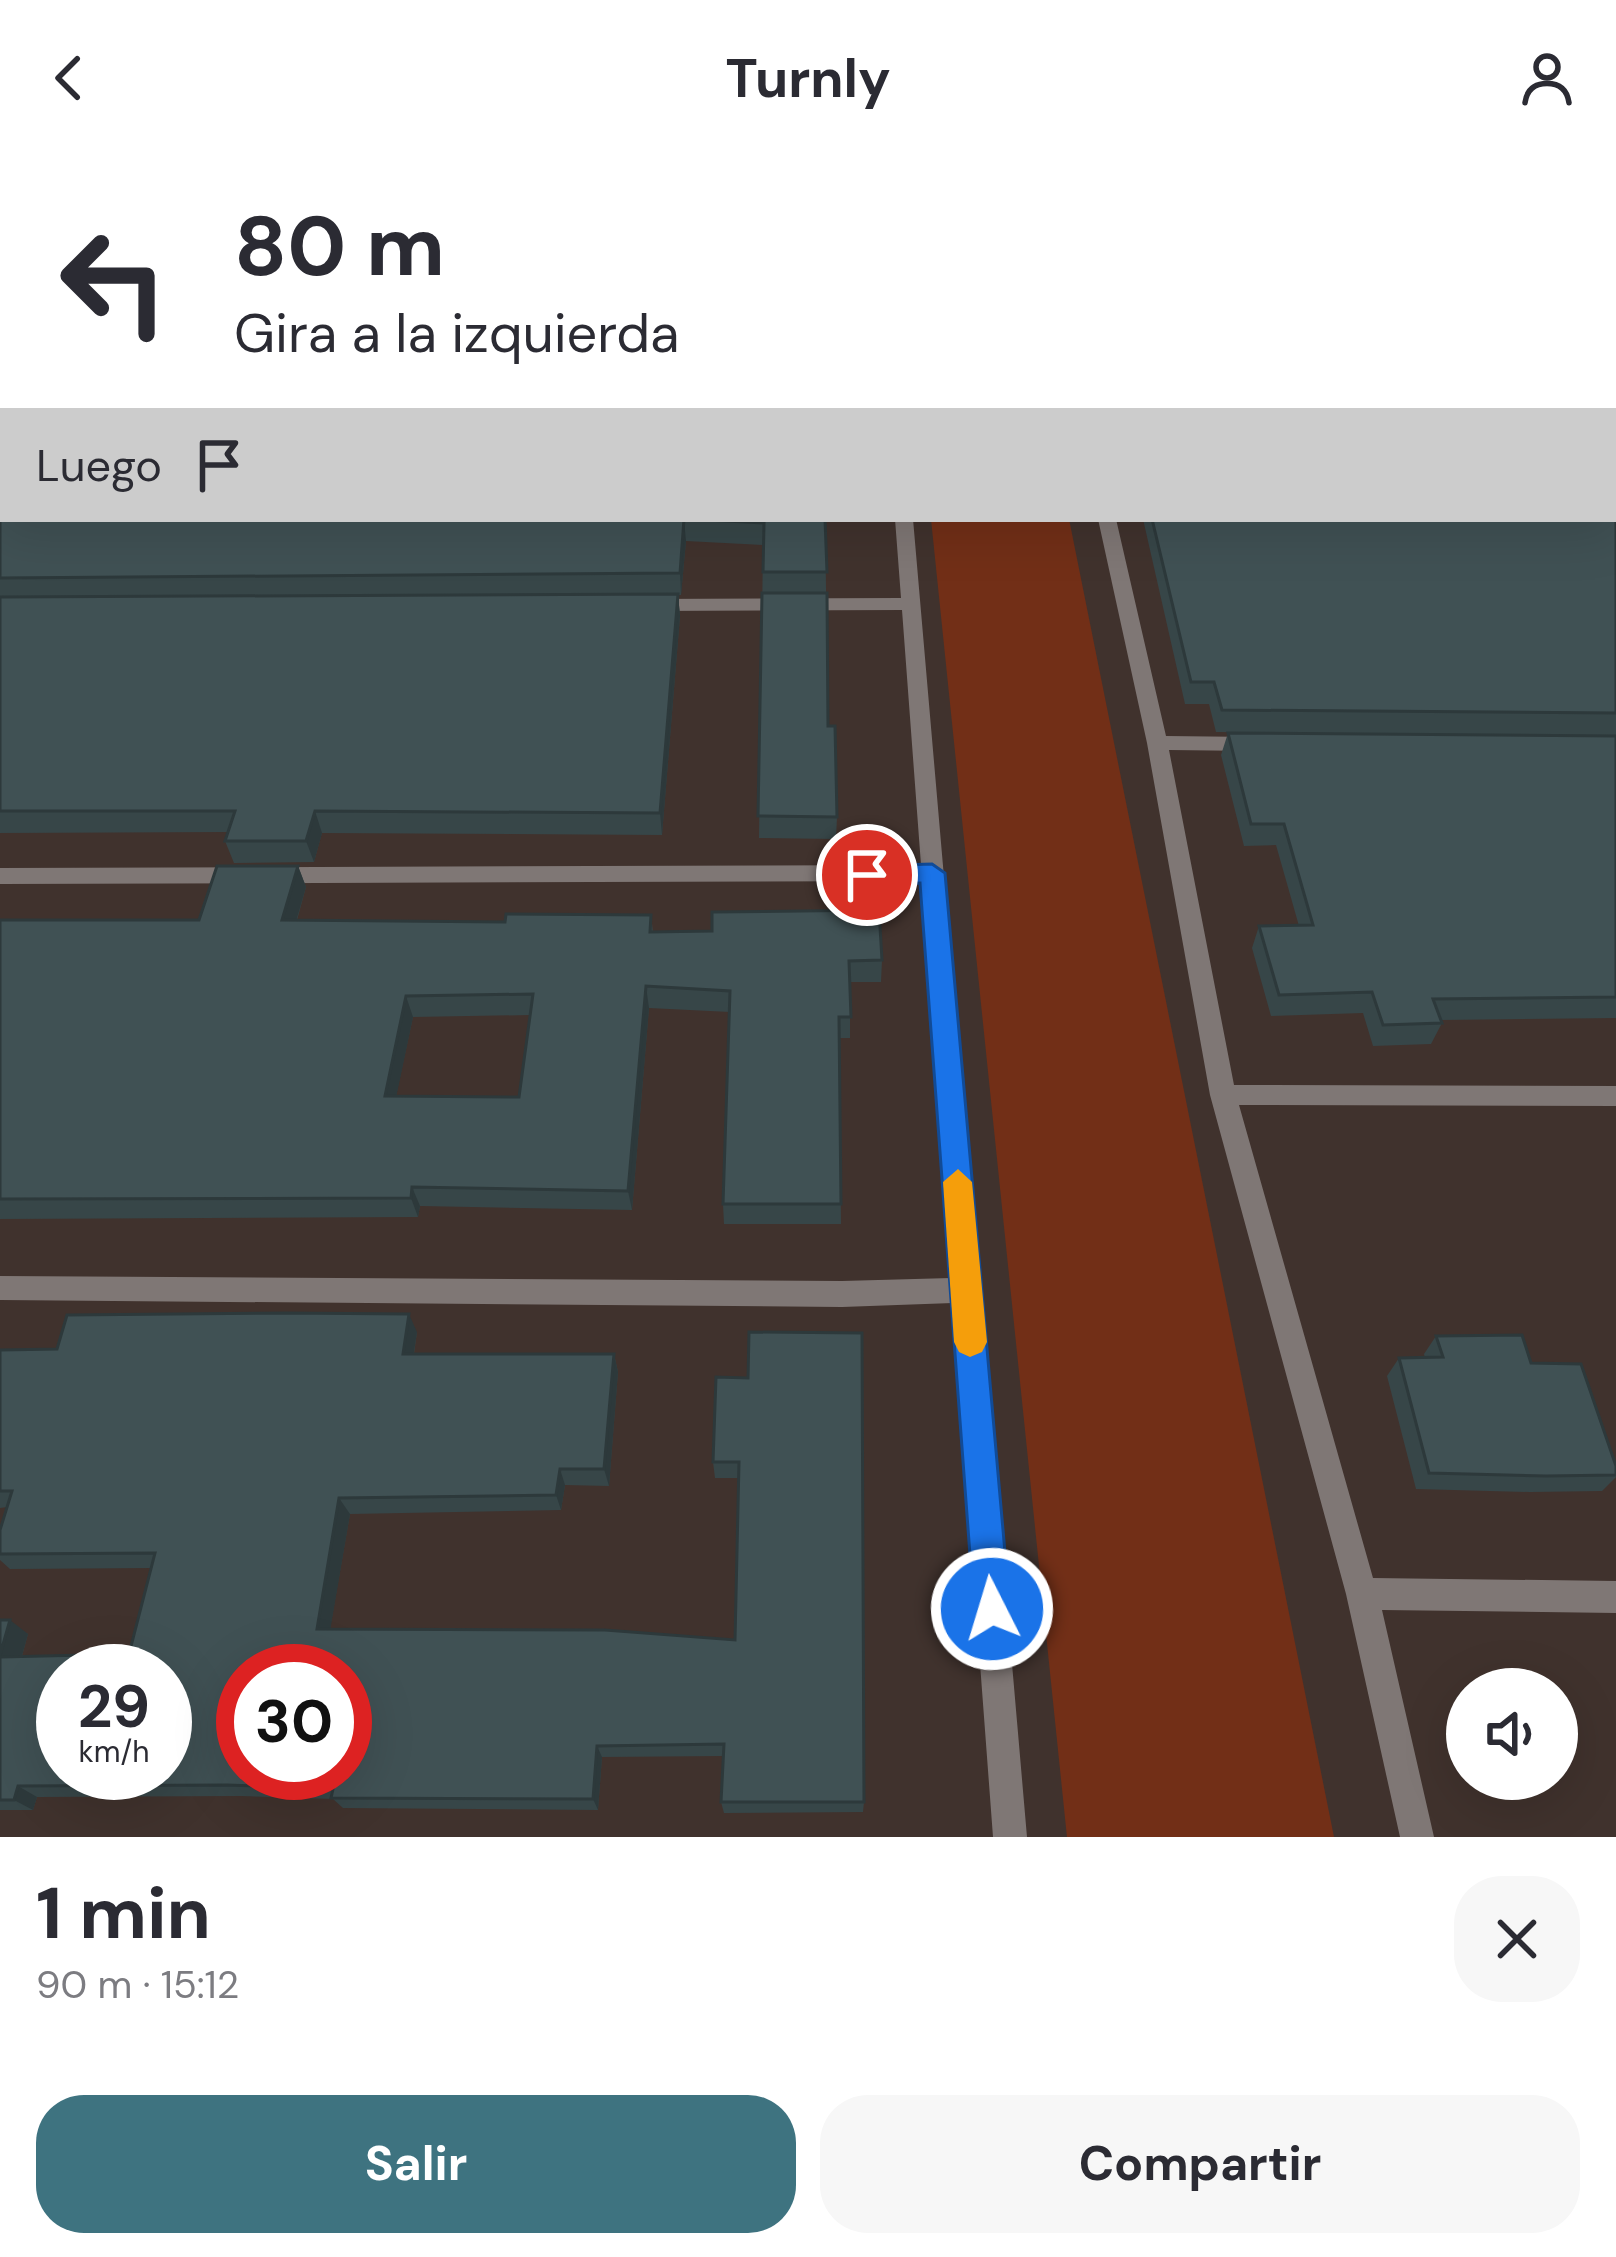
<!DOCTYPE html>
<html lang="es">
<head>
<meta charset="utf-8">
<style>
  body { margin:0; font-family:"DM Sans",sans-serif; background:#f7f7f7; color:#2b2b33; height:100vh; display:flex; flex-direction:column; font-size:45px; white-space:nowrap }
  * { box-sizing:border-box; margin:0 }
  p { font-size:39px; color:#7c7c81 }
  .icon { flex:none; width:66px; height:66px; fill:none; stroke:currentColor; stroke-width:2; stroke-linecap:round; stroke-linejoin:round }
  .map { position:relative; height:1681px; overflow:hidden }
  .drawer { display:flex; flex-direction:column; background:#fff; flex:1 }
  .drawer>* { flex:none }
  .guide { position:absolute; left:0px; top:0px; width:1617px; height:366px; box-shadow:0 12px 48px #0002; background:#fff; color:#2b2b33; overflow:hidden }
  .controls { position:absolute; left:1446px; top:1512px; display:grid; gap:24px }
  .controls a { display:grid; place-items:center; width:132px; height:132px; border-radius:50%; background:#fff; box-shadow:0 12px 48px #0002; font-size:60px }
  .speed { position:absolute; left:36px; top:1488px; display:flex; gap:24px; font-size:60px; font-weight:700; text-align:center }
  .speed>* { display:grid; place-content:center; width:156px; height:156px; border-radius:50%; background:#fff; box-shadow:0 12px 48px #0002; line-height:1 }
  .speed small { font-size:30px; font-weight:400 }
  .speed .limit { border:18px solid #d22; background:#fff; color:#111 }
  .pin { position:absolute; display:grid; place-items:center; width:102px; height:102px; color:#fff; margin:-51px; border:6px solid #fff; border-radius:50%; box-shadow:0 3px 12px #0007 }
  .me { position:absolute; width:132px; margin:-66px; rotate:355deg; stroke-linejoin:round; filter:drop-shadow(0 0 9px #0008) }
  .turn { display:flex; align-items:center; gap:42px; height:252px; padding:0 36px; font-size:54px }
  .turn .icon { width:156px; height:156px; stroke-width:2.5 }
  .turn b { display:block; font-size:84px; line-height:102px }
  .then { display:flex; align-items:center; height:114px; padding:0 36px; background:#0003; gap:24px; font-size:45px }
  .round { display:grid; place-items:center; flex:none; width:126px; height:126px; border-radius:48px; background:#f7f7f7 }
  .summary { display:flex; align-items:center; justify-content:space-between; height:204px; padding:0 36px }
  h1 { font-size:72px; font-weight:700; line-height:90px }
  .cta { display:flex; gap:24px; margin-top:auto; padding:24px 36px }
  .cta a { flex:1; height:138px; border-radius:48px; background:#3e7380; color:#fff; font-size:48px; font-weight:700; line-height:138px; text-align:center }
  .cta a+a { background:#f7f7f7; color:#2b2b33 }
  header { display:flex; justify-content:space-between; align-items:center; height:156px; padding:0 36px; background:#fff; font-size:54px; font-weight:700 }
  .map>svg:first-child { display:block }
  .green { fill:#722f17 }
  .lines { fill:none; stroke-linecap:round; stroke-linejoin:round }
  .street { fill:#7f7775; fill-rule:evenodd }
  .wall { fill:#374648; fill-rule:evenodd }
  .shaded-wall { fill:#2d393b }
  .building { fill:#405154; stroke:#2d393b; stroke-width:3; fill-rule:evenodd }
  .route { fill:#1a73e8; stroke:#114b97; stroke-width:3 }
  .slow { fill:#f59e0b }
</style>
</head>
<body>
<header><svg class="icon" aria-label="back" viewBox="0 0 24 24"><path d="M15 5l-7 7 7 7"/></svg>Turnly<svg class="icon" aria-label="person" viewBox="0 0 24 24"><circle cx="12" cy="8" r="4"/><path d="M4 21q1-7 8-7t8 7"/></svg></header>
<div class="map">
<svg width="1616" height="1681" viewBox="0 0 1616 1681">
  <rect width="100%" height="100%" fill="#40322d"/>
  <path class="green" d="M931,363H1069L1334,1681H1067Z"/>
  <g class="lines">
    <g class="street">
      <rect x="867" y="0" width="14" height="3"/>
      <path d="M1018,0H1032L1033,3H1019Z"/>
      <rect x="1614" y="351" width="2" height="10"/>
      <path d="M895,363H913L1027,1681H993L953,1147L842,1151L0,1144V1120L842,1125L951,1122L922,725L0,728V712L921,709L902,454L649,455L639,449L649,443L901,442Z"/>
      <path d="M1098,363H1116L1166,580L1254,581L1264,588L1254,595L1169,594L1234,929L1616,930V950L1239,949L1373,1422L1616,1425V1457L1382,1454L1434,1681H1400L1346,1438L1210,939L1147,587Z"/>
    </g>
  </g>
  <g class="wall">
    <path d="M0,0L3,3L825,363L828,570L837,661L836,683L759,682L763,389L686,385L681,439H678L680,460L662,679L322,677L314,706L234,707L225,685L228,676L0,677Z"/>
    <path d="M1102,0H1616V156L1614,153V3H1103Z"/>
    <path d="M1143,363H1614L1616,366V580L1216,576L1209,548H1185Z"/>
    <path d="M1228,577L1616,580V862L1441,864L1442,867L1431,888L1373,890L1363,857L1271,860L1252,792L1259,770H1299L1276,689L1244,690L1221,599Z"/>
    <path d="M298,710L306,731L297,764L505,766L651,759L653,776L882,804L881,826H850V882H839L841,1068H724L723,1048L730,856L649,852L632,1054L420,1050L418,1061L0,1063V764H199ZM530,859L519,941L396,940L413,861Z"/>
    <path d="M417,1176L414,1198H614L618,1216L609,1330L565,1329L561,1354L350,1358L330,1473L735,1484L739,1322H715L713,1306L716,1221L864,1646L863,1656L724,1657L721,1646L724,1600L602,1601L598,1654L343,1652L333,1643L241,1640L37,1641L33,1654H0V1464L28,1478L22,1500L129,1498L151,1412L10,1413L0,1404V1374L7,1351L0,1352V1194L57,1193Z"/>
    <path d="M1436,1180L1531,1207L1616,1310V1321L1602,1335L1530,1336L1416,1333L1387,1220L1399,1202H1425L1424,1198Z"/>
  </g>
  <g class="shaded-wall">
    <path d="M684,363L686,385L681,439L680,417Z"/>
    <path d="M678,438L680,460L662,679L660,657Z"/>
    <path d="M315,655L322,677L314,706L306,685Z"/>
    <path d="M298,710L306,731L290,786L282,764Z"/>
    <path d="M646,830L649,852L632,1054L628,1035Z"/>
    <path d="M406,840L413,861L392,961L385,940Z"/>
    <path d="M412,1031L420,1050L418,1061L411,1042Z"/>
    <path d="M409,1158L417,1176L411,1215L403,1198Z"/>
    <path d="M614,1198L618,1216L609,1330L604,1313Z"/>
    <path d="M560,1313L565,1329L561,1354L556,1339Z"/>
    <path d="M339,1342L350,1358L328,1487L317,1473Z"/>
    <path d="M10,1464L28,1478L18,1514L0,1501Z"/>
    <path d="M597,1590L602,1601L598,1654L593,1643Z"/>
    <path d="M18,1630L37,1641L33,1654L14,1644Z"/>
  </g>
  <g class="building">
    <path d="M0,0H817V3H3V363H684L680,417L0,422Z"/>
    <path d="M1110,0H1387L1389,3H1111Z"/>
    <path d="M1529,0H1616V123L1614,120V3H1532Z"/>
    <rect x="1614" y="174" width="2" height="121"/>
    <path d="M1614,362L1616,366V557L1222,554L1214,526H1191L1152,363Z"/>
    <path d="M688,363H825L827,416H763L764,367Z"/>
    <path d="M762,437H827L828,570H835L837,661L758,660Z"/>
    <path d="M678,438L660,657L315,655L306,685H225L235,655H0V441Z"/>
    <path d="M1228,577L1616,580V841L1433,843L1442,867L1383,869L1372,836L1279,839L1259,770L1313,769L1284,668H1251Z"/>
    <path d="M217,710H298L282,764L505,766L506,758L651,759L650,776L712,775V756L879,754L882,804L849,805L851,861H839L841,1048H723L730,835L646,830L628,1035L412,1031L411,1042L0,1043V764H199ZM533,838L519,941L385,940L406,840Z"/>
    <path d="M286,1157L409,1158L403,1198H614L604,1313H560L556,1339L339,1342L317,1473L605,1474L735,1484L739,1306H713L716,1221L748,1222L749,1176L862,1177L864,1646H721L724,1588L597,1590L593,1643L331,1642L333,1633L227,1629L18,1630L14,1644H0V1501L129,1498L155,1397L0,1398V1374L12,1335H0V1194L57,1193L67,1159ZM63,1515H165V1617H63ZM243,1515H345V1617H243Z"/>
    <path d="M1522,1179L1531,1207L1581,1208L1616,1310V1319L1546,1320L1429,1317L1399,1202L1443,1201L1436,1180Z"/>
    <path d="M0,1464H10L0,1499Z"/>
  </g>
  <path class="route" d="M932,708L945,717L1010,1453L1005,1466L992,1471L979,1466L974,1453L920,727L867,729L854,719L867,710Z"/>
  <path class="slow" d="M958,1013L972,1026L987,1186L982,1196L970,1201L959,1196L954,1186L943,1026Z"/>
</svg>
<div class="controls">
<a><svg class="icon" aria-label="sound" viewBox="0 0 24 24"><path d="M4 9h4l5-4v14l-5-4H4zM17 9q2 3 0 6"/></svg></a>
</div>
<div class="speed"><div>29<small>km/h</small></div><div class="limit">30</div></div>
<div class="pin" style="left:867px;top:719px;background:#d93025"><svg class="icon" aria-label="arrive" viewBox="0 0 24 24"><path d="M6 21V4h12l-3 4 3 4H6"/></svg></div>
<svg class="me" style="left:992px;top:1453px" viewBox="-20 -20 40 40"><circle r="17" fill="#1a73e8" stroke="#fff" stroke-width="3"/><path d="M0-11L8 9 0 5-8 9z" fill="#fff"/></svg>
<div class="guide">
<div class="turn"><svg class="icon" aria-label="left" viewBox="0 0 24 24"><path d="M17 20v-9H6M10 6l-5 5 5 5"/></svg><div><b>80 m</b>Gira a la izquierda</div></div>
<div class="then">Luego<svg class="icon" aria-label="arrive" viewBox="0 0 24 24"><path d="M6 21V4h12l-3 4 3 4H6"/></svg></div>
</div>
</div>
<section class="drawer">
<div class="summary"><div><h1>1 min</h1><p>90 m · 15:12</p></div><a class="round"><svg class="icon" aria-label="close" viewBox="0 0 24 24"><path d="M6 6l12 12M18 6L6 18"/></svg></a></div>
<div class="cta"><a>Salir</a><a>Compartir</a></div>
</section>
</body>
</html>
